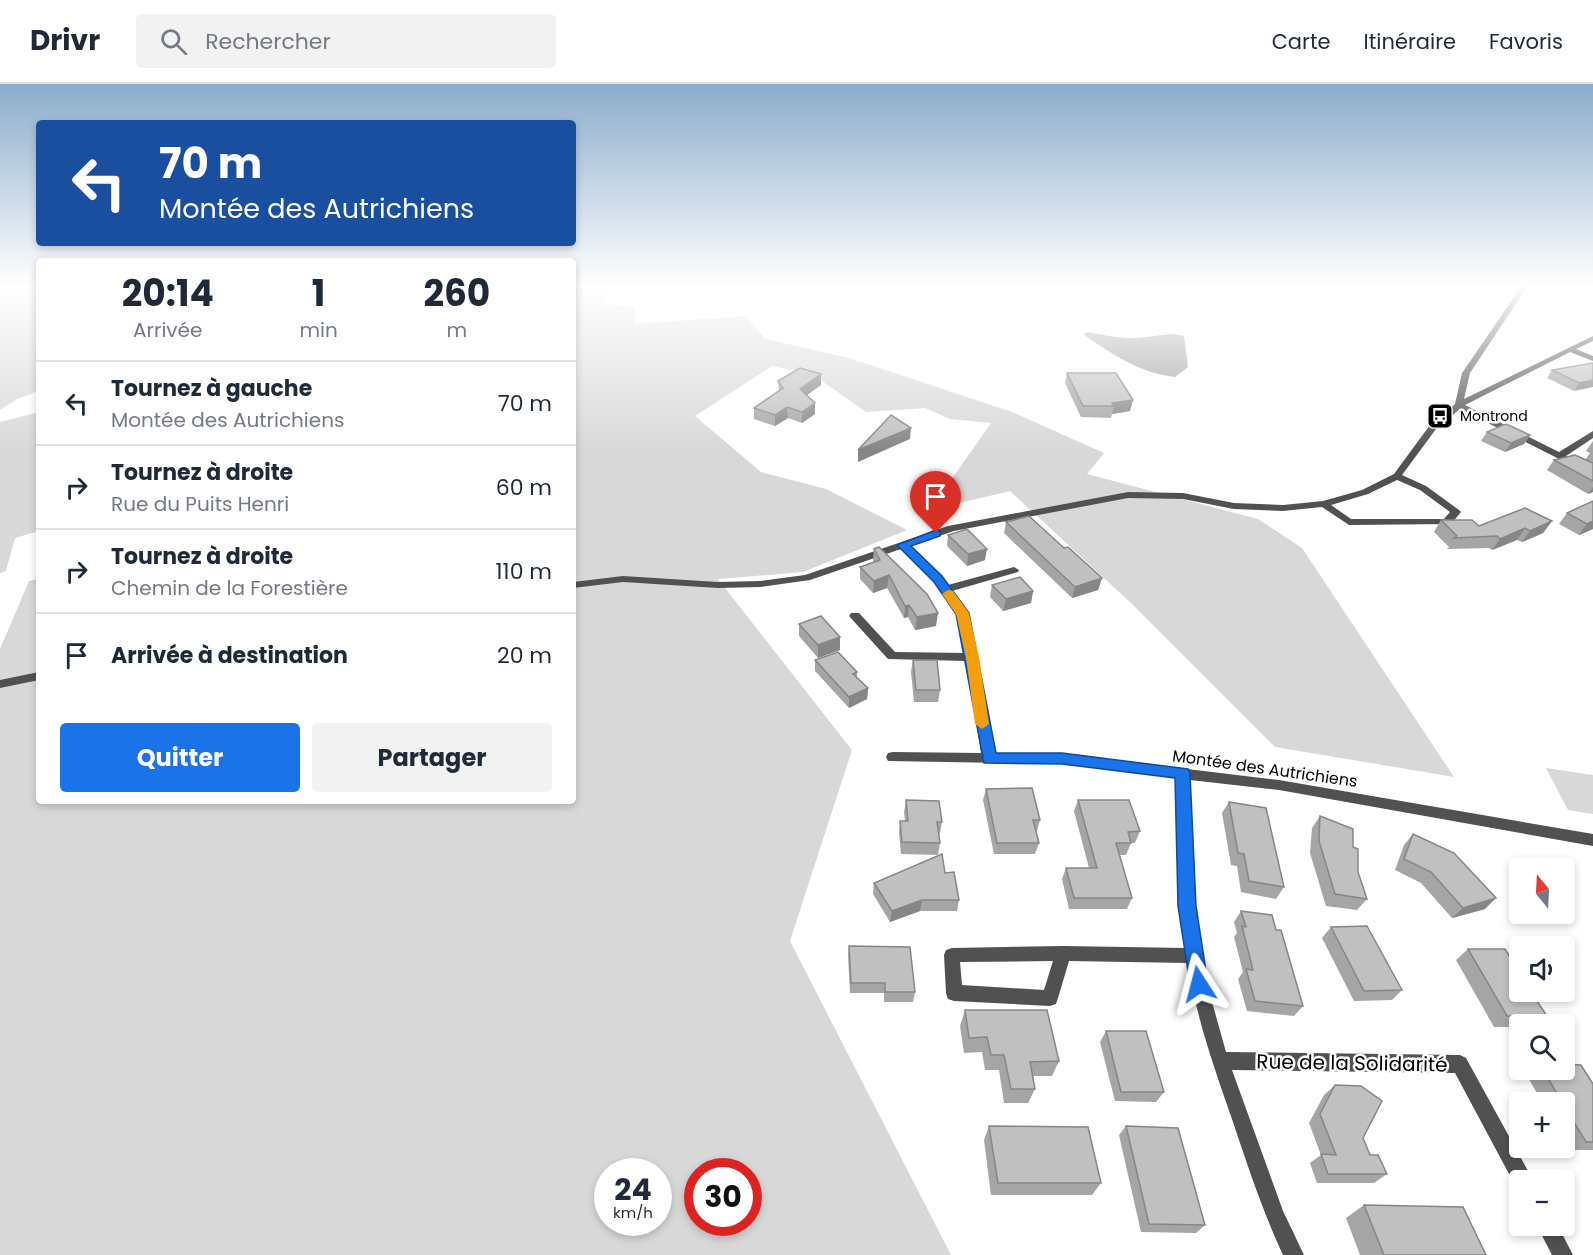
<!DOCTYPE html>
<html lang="fr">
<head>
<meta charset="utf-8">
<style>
  body { margin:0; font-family:Poppins,sans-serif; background:#f2f2f3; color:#1f2937; height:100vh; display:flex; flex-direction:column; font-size:22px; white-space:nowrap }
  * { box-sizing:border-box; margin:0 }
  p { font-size:20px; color:#747a83 }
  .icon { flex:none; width:33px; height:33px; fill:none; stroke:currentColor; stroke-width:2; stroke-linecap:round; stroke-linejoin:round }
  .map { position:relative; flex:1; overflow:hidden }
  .drawer { position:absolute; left:36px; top:174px; width:540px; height:546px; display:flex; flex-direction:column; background:#fff; border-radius:6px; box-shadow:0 3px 9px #0003 }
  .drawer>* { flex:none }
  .guide { position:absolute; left:36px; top:36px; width:540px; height:126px; border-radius:6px; box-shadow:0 3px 9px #0003; background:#1a4fa0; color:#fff; overflow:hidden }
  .needle { width:39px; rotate:342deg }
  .tools { position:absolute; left:1509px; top:774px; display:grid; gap:12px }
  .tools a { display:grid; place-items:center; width:66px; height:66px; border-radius:6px; background:#fff; box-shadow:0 3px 9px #0003; font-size:30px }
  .speed { position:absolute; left:594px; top:1074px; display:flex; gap:12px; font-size:30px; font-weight:700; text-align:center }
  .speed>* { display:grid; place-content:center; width:78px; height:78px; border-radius:50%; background:#fff; box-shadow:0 3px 9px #0003; line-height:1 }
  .speed small { font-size:15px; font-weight:400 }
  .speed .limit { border:9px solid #d22; background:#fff; color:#111 }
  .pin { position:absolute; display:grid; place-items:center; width:51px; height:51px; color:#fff; margin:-62px -26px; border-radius:50% 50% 50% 0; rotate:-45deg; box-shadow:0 0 6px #0007 }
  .pin .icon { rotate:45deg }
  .me { position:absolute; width:66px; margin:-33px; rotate:351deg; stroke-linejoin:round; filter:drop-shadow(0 0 4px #0008) }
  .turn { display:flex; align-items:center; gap:21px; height:126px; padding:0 24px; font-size:27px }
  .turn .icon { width:78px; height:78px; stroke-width:2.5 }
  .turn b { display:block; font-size:42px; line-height:51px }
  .eta { display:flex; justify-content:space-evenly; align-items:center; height:102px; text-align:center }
  .eta b { font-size:36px; font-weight:700; line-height:42px }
  .button { display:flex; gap:12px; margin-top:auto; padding:12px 24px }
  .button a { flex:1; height:69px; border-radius:6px; background:#1a73e8; color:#fff; font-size:24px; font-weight:700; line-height:69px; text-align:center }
  .button a+a { background:#f2f2f3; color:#1f2937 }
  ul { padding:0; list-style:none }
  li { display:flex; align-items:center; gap:18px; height:84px; padding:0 24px; border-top:2px solid #e0e1e3 }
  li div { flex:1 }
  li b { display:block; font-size:22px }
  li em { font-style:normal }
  header { display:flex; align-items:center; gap:36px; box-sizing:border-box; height:84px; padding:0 30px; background:#fff; border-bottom:2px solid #e0e1e3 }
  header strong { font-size:28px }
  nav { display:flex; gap:33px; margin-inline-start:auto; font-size:21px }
  .search { width:420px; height:54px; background:#f2f2f3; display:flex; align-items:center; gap:15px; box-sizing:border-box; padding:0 21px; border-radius:6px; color:#747a83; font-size:22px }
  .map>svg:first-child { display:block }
  .green { fill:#d8d8d8; fill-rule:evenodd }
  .water { fill:#9f9f9f }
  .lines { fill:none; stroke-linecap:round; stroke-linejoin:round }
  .minor { fill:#515151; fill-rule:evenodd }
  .wall { fill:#a5a5a5 }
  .shaded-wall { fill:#868686 }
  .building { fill:#c0c0c0; stroke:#868686; stroke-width:1.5 }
  .route { fill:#1a73e8; stroke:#114b97; stroke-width:1.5 }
  .slow { fill:#f59e0b }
  .labels { text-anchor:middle; stroke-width:5; stroke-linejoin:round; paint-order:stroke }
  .far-poi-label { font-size:14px; fill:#000; stroke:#fff; text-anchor:start }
  .street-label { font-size:16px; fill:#000; stroke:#fff }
  .near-street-label { font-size:20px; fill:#000; stroke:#fff }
</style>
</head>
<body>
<header>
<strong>Drivr</strong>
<div class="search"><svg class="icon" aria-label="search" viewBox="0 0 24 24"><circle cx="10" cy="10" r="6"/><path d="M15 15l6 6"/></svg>Rechercher</div>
<nav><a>Carte</a><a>Itinéraire</a><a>Favoris</a></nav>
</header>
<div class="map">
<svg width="1593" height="1171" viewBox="0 0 1593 1171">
  <rect width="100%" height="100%" fill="#fff"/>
  <g class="green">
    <path d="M0,203H39V307L17,315L0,326Z"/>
    <path d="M573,203H611L601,220L634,223L635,240L745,232L766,255L849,274L1012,328L1104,369L1087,390L1258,435L1302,464L1454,693L1275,663L1132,520L1010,407L930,426L991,339L950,335L925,324L866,328L812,290L772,282L695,332L761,388L826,405L907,446L803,488L718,495L852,666L790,857L951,1171H0V565L29,497L39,495V717H573ZM608,1088H658V1138H608ZM698,1088H748V1138H698Z"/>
    <path d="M39,328V447L15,454L6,487L0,489V338Z"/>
    <path d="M1546,684L1593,691V730L1568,726Z"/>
  </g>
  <path class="water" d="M1089,248C1108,252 1126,256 1146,253C1161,252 1170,248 1184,252L1188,283L1175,293C1140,289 1111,270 1083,250Z"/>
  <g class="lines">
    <g class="minor">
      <path d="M1521,203H1527L1470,289L1464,315L1593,252V257L1576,265L1593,272V277L1570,268L1465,321L1559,368L1593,347V354L1566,372L1593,385V392L1460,325L1436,345L1402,391L1426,402L1459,426L1461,428L1451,440L1349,441L1322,423L1283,427L1234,425L1183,415L1128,414L954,447L910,462L948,501L1014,483L1019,486L1018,488L952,507L969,529L995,669L1062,670L1279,696L1593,750V762L1279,706L1190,696L1195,822L1207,900L1226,968L1460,971L1466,974L1533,1096H1520V1104L1516,1103L1455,989L1232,986L1283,1127L1304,1171H1283C1263,1128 1248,1083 1233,1038C1215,986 1196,934 1188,879L1069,877L1058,914L1056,920L1050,922L954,917L948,915L946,909L944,871L946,866L952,864L1063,862L1186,864L1179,822L1176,694L1062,680L888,677L886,673L888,669L893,668L981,669L966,577L888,575L849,532L851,529H859L895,568L964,569L957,529L934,497L901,465L810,496L760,503L718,504L623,498L573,504V498L623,492L718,498L760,497L805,491L948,442L1128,408L1183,409L1234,419L1283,421L1323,417L1362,406L1394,390L1430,341L1455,320L1462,289ZM1397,396L1420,406L1450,428L1444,435H1351L1331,421L1368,410ZM1053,877L1044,906L962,901L960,878Z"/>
      <path d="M39,588V596L0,604V596Z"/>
      <path d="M1537,1142H1558L1573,1171H1552Z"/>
    </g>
  </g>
  <g class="wall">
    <path d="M1593,279L1574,307L1547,294L1552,286Z"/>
    <path d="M1067,289L1130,327L1112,330L1111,334L1081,333L1065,299Z"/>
    <path d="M778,297L821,301L807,311L815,319V330L802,339L788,334L775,342L754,335V324L779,307Z"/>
    <path d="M1487,348L1530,351L1524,360L1505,368L1481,357Z"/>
    <path d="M1593,357V408L1588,410L1547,386L1554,376H1585L1590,369L1586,367Z"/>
    <path d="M1593,417V445L1579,451L1559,440L1567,429Z"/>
    <path d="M1441,436L1479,442L1552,437L1543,449L1522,458L1517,456L1492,466L1489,464L1447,465L1449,463L1434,448Z"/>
    <path d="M1006,438L1064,464L1102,494L1098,506L1072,514L1004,449Z"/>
    <path d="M948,451L985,476L967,482L947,462Z"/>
    <path d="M874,465L936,542L915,546L908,533L904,534L887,504L873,509L860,495V483L874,478L873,477Z"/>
    <path d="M992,501L1033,507L1031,519L1003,527L990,513Z"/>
    <path d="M799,540L840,566L818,574L799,552Z"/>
    <path d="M815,576L857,588V593L868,604L867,615L849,624L815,587Z"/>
    <path d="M913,576L940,606L938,618H914L911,588Z"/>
    <path d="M986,705L1040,736L1037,747H1036L1039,759L1035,770H994L983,716Z"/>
    <path d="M906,716L942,738L940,749H939L940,759L938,771L901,770L899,749L900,737H905L904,728Z"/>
    <path d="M1078,716L1140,747L1135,759H1131L1126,771H1119L1132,814L1127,825H1069L1062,795L1066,784H1089L1074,727Z"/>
    <path d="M1229,718L1284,803L1276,815L1241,808L1237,782L1231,781L1222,729Z"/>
    <path d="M1320,732L1353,763L1358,788L1367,815L1357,826L1326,822L1310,769L1312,744Z"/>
    <path d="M1413,750L1485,825L1452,834L1421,799L1395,786L1404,761Z"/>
    <path d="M874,799L959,816L957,827H920L890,838L873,810Z"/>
    <path d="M1241,827L1276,846L1303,922L1294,932L1247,927L1238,895L1243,888L1234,853L1237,849L1234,838Z"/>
    <path d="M1331,843L1402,906L1392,916L1354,917L1322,854Z"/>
    <path d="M849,862L915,908L913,918H884V909H850L848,872Z"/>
    <path d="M1468,865L1547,932L1536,940H1520V943H1494L1456,876Z"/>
    <path d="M965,926L1059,977L1052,992H1033L1035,1005L1028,1019H1004L999,986H985L982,968L964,969L960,942Z"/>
    <path d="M1106,947L1164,1008L1156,1018L1115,1017L1100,958Z"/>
    <path d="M1532,986H1564L1593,1000V1066H1570L1564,1057V1018H1542L1526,990Z"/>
    <path d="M1335,1001L1363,1054L1370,1071L1387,1090L1374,1099H1317L1310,1079L1321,1071L1309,1039L1324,1011Z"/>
    <path d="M989,1042L1101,1099L1092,1111H991L984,1056Z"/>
    <path d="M1126,1042L1205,1141L1196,1149L1141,1148L1119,1051Z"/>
    <path d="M1364,1121L1486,1171H1360L1346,1134Z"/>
  </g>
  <g class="shaded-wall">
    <path d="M821,290V301L800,316V305Z"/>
    <path d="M1593,296V303L1574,307L1579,299Z"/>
    <path d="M1133,316L1130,327L1112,330L1114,322L1112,319Z"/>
    <path d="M815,319V330L802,339V328Z"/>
    <path d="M787,323L788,334L775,342V331Z"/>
    <path d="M911,344L910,355L858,378V366Z"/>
    <path d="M1530,351L1524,360L1505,368L1511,359Z"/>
    <path d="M1593,403V408L1588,410Z"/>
    <path d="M1552,437L1543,449L1522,458L1530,447Z"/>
    <path d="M1593,437V445L1579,451L1587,440Z"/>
    <path d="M1525,444L1517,456L1492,466L1500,455Z"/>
    <path d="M987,465L985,476L967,482L968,470Z"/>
    <path d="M889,491L887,504L873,509L874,497Z"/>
    <path d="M1102,494L1098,506L1072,514L1075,503Z"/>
    <path d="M1033,507L1031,519L1003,527L1006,515Z"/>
    <path d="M909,521L908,533L904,534L905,522Z"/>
    <path d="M938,529L936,542L915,546L917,533Z"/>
    <path d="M840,553V566L818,574V561Z"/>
    <path d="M868,604L867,615L849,624V613Z"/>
    <path d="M1496,814L1485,825L1452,834L1463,824Z"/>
    <path d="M922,816L920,827L890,838L892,827Z"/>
  </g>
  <g class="building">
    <path d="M1593,279V296L1579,299L1552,286Z"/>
    <path d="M800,284L821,290L800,305L815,319L802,328L787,323L775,331L754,324L783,304L778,297Z"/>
    <path d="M1067,289H1116L1133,316L1112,319L1114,322H1083Z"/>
    <path d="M891,331L911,344L858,366Z"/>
    <path d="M1506,340L1530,351L1511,359L1487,348Z"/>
    <path d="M1575,371L1593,379V397L1554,376Z"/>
    <path d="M1593,417V437L1587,440L1567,429Z"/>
    <path d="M1525,424L1552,437L1530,447L1525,444L1500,455L1497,452L1454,454L1457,452L1441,436H1472L1479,442Z"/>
    <path d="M1029,432L1064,464L1068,463L1102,494L1075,503L1006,438Z"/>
    <path d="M967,445L987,465L968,470L948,451Z"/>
    <path d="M879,463L927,510L938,529L917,533L909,521L905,522L889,491L874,497L860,483L880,476L874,465Z"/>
    <path d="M1020,493L1033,507L1006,515L992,501Z"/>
    <path d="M821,532L840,553L818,561L799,540Z"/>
    <path d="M838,568L857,588L853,590L868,604L849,613L815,576Z"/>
    <path d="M913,576H937L940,606H916Z"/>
    <path d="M1032,704L1040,736H1033L1039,759H997L986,705Z"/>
    <path d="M906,716L939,717L942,738H937L940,759L902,758L900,737H908Z"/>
    <path d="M1078,716H1129L1140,747L1128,748L1131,759H1116L1132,814H1074L1066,784H1097Z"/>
    <path d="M1229,718L1266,724L1284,803L1249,797L1244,770L1238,769Z"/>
    <path d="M1320,732L1353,745V763L1358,765V788L1367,815L1335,810L1319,757Z"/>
    <path d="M1413,750L1454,769L1496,814L1463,824L1431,788L1404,775Z"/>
    <path d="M942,770L945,789L954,788L959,816H922L892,827L874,799Z"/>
    <path d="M1241,827L1272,831L1276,846H1281L1303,922L1255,917L1246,885L1253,886L1242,842L1246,843Z"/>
    <path d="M1367,842L1402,906L1364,907L1331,843Z"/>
    <path d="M849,862L910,863L915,908H885V899H851Z"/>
    <path d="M1468,865H1505L1520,889V908H1531L1547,932H1507Z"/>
    <path d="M965,926H1047L1059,977L1030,978L1035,1005H1011L1004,971H991L987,953L969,954Z"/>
    <path d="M1106,947H1146L1164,1008H1121Z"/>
    <path d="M1564,980L1581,981L1593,1000V1058H1586L1564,1022V1018H1562L1543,986H1564Z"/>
    <path d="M1335,1001L1361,1002L1382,1017L1363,1054L1370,1071H1378L1387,1090H1328L1321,1070L1336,1071L1320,1030Z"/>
    <path d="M989,1042L1088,1043L1101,1099H998Z"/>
    <path d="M1126,1042L1178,1044L1205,1141L1149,1140Z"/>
    <path d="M1364,1121L1463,1123L1486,1171H1384Z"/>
  </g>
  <linearGradient id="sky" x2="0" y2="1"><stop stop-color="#8baccb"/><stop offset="0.55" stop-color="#fff"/><stop offset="1" stop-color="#fff" stop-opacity="0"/></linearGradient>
  <rect width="1593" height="367" fill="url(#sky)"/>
  <path class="route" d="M936,446L940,447V452L911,462L942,492L969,529L996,669H1062L1188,685L1190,689L1196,822L1208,900L1206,907L1199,909L1192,907L1190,900L1178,822L1175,694L1062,680L984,679L956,530L934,498L897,461Z"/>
  <path class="slow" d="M948,506L953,507L969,529L979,573L989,640L982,645L975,640L966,573L956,530L942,510Z"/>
  <defs>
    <g id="bus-square" transform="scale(1.35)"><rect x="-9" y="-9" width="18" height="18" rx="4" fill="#000" stroke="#fff"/><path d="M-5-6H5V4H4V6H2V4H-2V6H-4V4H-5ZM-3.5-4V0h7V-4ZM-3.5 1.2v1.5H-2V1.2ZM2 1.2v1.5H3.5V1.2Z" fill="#fff"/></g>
  </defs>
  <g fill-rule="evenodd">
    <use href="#bus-square" x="1440" y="332"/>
  </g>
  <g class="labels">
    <g class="far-poi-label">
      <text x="1460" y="337">Montrond</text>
    </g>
    <g class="street-label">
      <text transform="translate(1265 684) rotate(8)" y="6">Montée des Autrichiens</text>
    </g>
    <g class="near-street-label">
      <text transform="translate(1352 979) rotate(1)" y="7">Rue de la Solidarité</text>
    </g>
  </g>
</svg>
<div class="tools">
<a><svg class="needle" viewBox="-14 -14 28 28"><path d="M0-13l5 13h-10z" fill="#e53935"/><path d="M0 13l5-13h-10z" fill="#747a83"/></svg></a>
<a><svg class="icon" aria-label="sound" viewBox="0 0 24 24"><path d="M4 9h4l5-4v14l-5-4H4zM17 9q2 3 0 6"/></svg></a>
<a><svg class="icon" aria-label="search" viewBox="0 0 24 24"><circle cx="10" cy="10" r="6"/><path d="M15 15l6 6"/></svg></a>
<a>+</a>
<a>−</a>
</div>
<div class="speed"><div>24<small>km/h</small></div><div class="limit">30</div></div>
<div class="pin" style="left:936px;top:449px;background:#d93025"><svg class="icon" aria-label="arrive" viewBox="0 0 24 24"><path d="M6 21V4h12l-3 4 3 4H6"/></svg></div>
<svg class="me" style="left:1199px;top:900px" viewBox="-20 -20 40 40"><path d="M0-17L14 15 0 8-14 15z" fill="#1a73e8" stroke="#fff" stroke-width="4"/></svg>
<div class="guide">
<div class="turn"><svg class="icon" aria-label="left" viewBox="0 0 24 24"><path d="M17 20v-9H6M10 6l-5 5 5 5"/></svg><div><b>70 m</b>Montée des Autrichiens</div></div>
</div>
<section class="drawer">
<div class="eta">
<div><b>20:14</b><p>Arrivée</p></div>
<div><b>1</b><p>min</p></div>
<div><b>260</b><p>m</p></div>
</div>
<ul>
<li><svg class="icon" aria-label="left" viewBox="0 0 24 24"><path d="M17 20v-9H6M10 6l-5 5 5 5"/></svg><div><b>Tournez à gauche</b><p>Montée des Autrichiens</p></div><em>70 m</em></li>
<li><svg class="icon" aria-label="right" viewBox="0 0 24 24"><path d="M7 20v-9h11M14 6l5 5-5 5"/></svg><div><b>Tournez à droite</b><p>Rue du Puits Henri</p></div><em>60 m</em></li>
<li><svg class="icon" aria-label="right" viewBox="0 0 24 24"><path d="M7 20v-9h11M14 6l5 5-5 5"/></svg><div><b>Tournez à droite</b><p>Chemin de la Forestière</p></div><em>110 m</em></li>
<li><svg class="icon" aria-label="arrive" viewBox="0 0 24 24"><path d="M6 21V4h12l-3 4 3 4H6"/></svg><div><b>Arrivée à destination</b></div><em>20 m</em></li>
</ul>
<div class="button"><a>Quitter</a><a>Partager</a></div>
</section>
</div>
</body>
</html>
